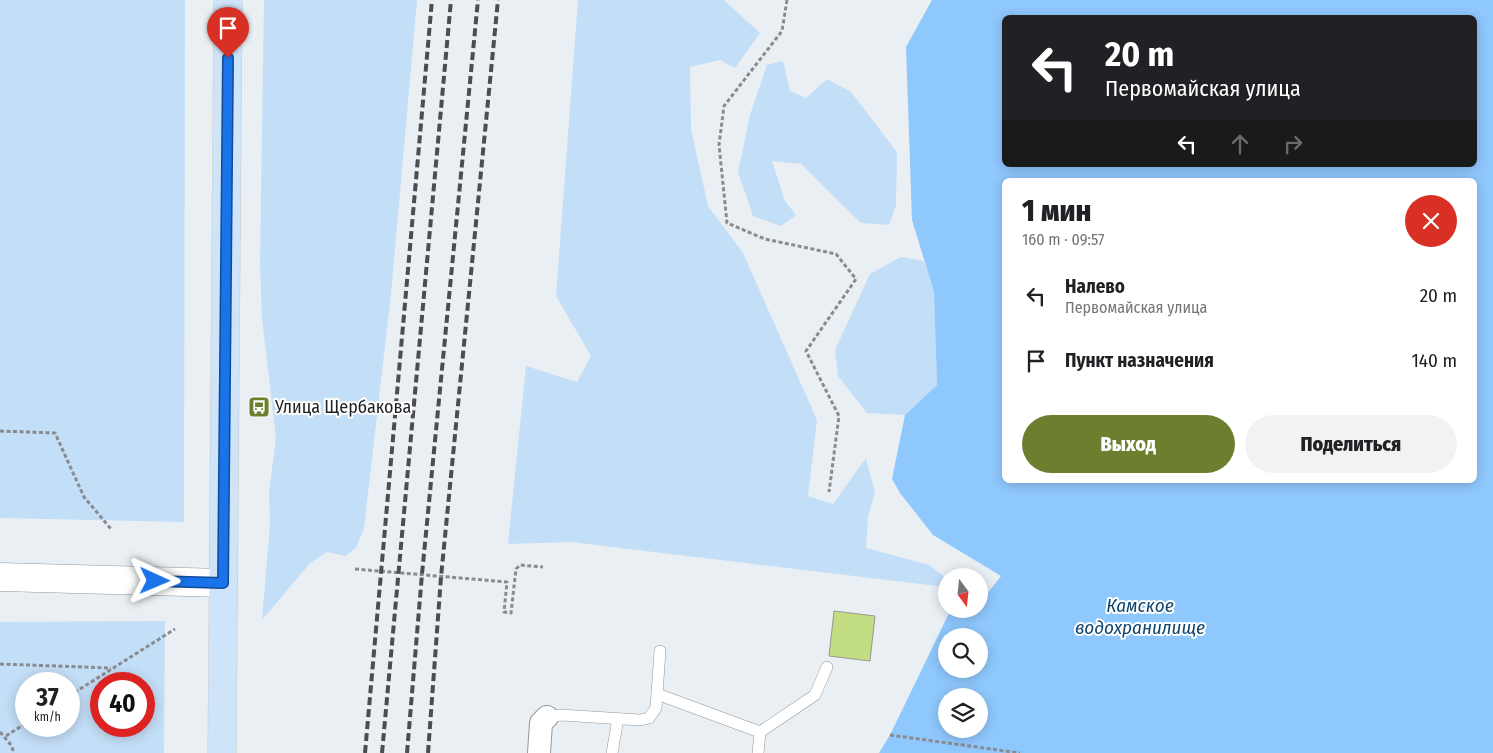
<!DOCTYPE html>
<html lang="ru">
<head>
<meta charset="utf-8">
<style>
  body { margin:0; font-family:"Fira Sans Condensed",sans-serif; background:#f2f2f2; color:#202124; height:100vh; display:flex; flex-direction:column; font-size:19px; white-space:nowrap }
  * { box-sizing:border-box; margin:0 }
  p { font-size:16px; color:#757577 }
  .icon { flex:none; width:28px; height:28px; fill:none; stroke:currentColor; stroke-width:2; stroke-linecap:round; stroke-linejoin:round }
  .map { position:relative; flex:1; overflow:hidden }
  .drawer { position:absolute; left:1002px; top:178px; width:475px; height:305px; display:flex; flex-direction:column; background:#fff; border-radius:8px; box-shadow:0 2px 12px #0003 }
  .drawer>* { flex:none }
  .guide { position:absolute; left:1002px; top:15px; width:475px; height:152px; border-radius:8px; box-shadow:0 2px 12px #0003; background:#202124; color:#fff; overflow:hidden }
  .needle { width:32px; rotate:165deg }
  .fabs { position:absolute; left:938px; top:568px; display:grid; gap:10px }
  .fabs a { display:grid; place-items:center; width:50px; height:50px; border-radius:50%; background:#fff; box-shadow:0 2px 12px #0003; font-size:25px }
  .speed { position:absolute; left:15px; top:672px; display:flex; gap:10px; font-size:25px; font-weight:700; text-align:center }
  .speed>* { display:grid; place-content:center; width:65px; height:65px; border-radius:50%; background:#fff; box-shadow:0 2px 12px #0003; line-height:1 }
  .speed small { font-size:12px; font-weight:400 }
  .speed .limit { border:8px solid #d22; background:#fff; color:#111 }
  .pin { position:absolute; display:grid; place-items:center; width:42px; height:42px; color:#fff; margin:-51px -21px; border-radius:50% 50% 50% 0; rotate:-45deg; box-shadow:0 0 5px #0007 }
  .pin .icon { rotate:45deg }
  .me { position:absolute; width:55px; margin:-28px; rotate:91deg; stroke-linejoin:round; filter:drop-shadow(0 0 4px #0008) }
  .turn { display:flex; align-items:center; gap:18px; height:105px; padding:0 20px; font-size:22px }
  .turn .icon { width:65px; height:65px; stroke-width:2.5 }
  .turn b { display:block; font-size:35px; line-height:42px }
  .lanes { display:flex; align-items:center; height:48px; padding:0 20px; background:#0003; justify-content:center; gap:25px; direction:ltr }
  .lanes .off { opacity:.35 }
  .round { display:grid; place-items:center; flex:none; width:52px; height:52px; border-radius:26px; background:#f2f2f2 }
  .summary { display:flex; align-items:center; justify-content:space-between; height:85px; padding:0 20px }
  h1 { font-size:30px; font-weight:800; line-height:38px }
  .primary-button { display:flex; gap:10px; margin-top:auto; padding:10px 20px }
  .primary-button a { flex:1; height:58px; border-radius:30px; background:#6b7f2f; color:#fff; font-size:20px; font-weight:800; line-height:58px; text-align:center }
  .primary-button a+a { background:#f2f2f2; color:#202124 }
  ul { padding:0; list-style:none }
  li { display:flex; align-items:center; gap:15px; height:65px; padding:0 20px }
  li div { flex:1 }
  li b { display:block; font-size:19px }
  li em { font-style:normal }
  .map>svg:first-child { display:block }
  .green { fill:#c3def7; fill-rule:evenodd }
  .water { fill:#8fc8fd; fill-rule:evenodd }
  .building { fill:#c3dd83; stroke:#979993 }
  .lines { fill:none; stroke-linecap:round; stroke-linejoin:round }
  .service-casing { stroke:#92979b; stroke-width:12 }
  .minor-casing { stroke:#92979b; stroke-width:24 }
  .tertiary-casing { stroke:#92979b; stroke-width:29 }
  .primary-casing { stroke:#c9c9ca; stroke-width:29 }
  .path { stroke:#888b8f; stroke-width:3; stroke-dasharray:4 2.5; stroke-linecap:butt }
  .service { stroke:#fff; stroke-width:11 }
  .minor { stroke:#fff; stroke-width:22 }
  .tertiary { stroke:#fff; stroke-width:28 }
  .primary { stroke:#cee4f8; stroke-width:28 }
  .rail { stroke:#4b4d50; stroke-width:4; stroke-dasharray:8 4; stroke-linecap:butt }
  .route-casing { stroke:#114b97; stroke-width:12 }
  .route { stroke:#1a73e8; stroke-width:9 }
  .labels { text-anchor:middle; stroke-width:4; stroke-linejoin:round; paint-order:stroke }
  .poi-label { font-size:18px; fill:#1e2022; stroke:#fff; text-anchor:start }
  .water-label { font-size:19px; font-style:italic; fill:#10456f; stroke:#fff }
</style>
</head>
<body>
<div class="map">
<svg width="1493" height="753" viewBox="0 0 1493 753">
  <rect width="100%" height="100%" fill="#eaeff4"/>
  <g class="green">
    <path d="M0,0H185L184,522L0,518Z"/>
    <path d="M264,0H417L391,294L364,528L356,548L345,556L327,552L310,563L262,620L270,524L269,493L276,437L262,318L260,263Z"/>
    <path d="M578,0H724L760,33L735,68L720,60L690,67L691,129L708,206L743,253L817,420L808,496L833,504L866,458L875,493L868,516L866,548L929,565L946,578V587L571,542L508,544L526,366L577,382L591,356L556,296Z"/>
    <path d="M783,61L790,91L806,98L827,79L851,92L897,152L896,206L889,225L861,223L801,164L772,161L785,201L796,215L781,226L753,216L738,172L750,115L767,65Z"/>
    <path d="M901,257L924,261L934,292L937,385L905,415L867,413L838,376L835,350L870,274Z"/>
    <path d="M165,621L164,753H0V622ZM26,684H69V726H26ZM101,684H144V726H101Z"/>
  </g>
  <path class="water" d="M932,0H1493V753H879L890,735L951,609H979V604L1001,576L933,535L900,493L892,479L905,415L937,385L934,292L912,220L906,47ZM1005,18H1475V165H1005ZM1005,180H1475V480H1005ZM946,636H979V669H946ZM946,696H979V729H946Z"/>
  <path class="building" d="M834,611L875,616L870,661L829,656Z"/>
  <g class="lines">
    <g class="service-casing">
      <g id="service">
        <path d="M657,694L760,732L758,753"/>
        <path d="M547,717L561,715L640,720L649,718L656,708L660,651"/>
        <path d="M760,732L815,695L827,667"/>
        <path d="M612,753L618,719"/>
      </g>
    </g>
    <g class="minor-casing">
      <path id="minor" d="M539,753L541,723L547,717"/>
    </g>
    <g class="tertiary-casing">
      <path id="tertiary" d="M0,577L223,583"/>
    </g>
    <g class="primary-casing">
      <path id="primary" d="M222,753L228,0"/>
    </g>
    <g class="path">
      <path d="M787,0L782,31L724,106L719,145L727,223L765,239L836,254L856,279L806,351L839,416L829,492"/>
      <path d="M0,431L55,433L84,497L111,529"/>
      <path d="M355,569L507,582L504,612L511,613L516,569L520,565L543,567"/>
      <path d="M0,664L111,668"/>
      <path d="M69,696L175,629"/>
      <path d="M0,732L11,745L14,753"/>
      <path d="M890,735L1020,753"/>
      <path d="M6,736L26,723"/>
    </g>
    <use href="#service" class="service"/>
    <use href="#minor" class="minor"/>
    <use href="#tertiary" class="tertiary"/>
    <use href="#primary" class="primary"/>
    <g class="rail">
      <path d="M365,753L432,0"/>
      <path d="M382,753L451,0"/>
      <path d="M407,753L422,574L478,0"/>
      <path d="M428,753L441,577L498,0"/>
    </g>
  </g>
  <g class="lines">
    <g class="route-casing">
      <path id="route" d="M155,581L223,583L228,58"/>
    </g>
    <use href="#route" class="route"/>
  </g>
  <defs>
    <g id="bus-square" transform="scale(1.125)"><rect x="-9" y="-9" width="18" height="18" rx="4" fill="#6b7f2f" stroke="#fff"/><path d="M-5-6H5V4H4V6H2V4H-2V6H-4V4H-5ZM-3.5-4V0h7V-4ZM-3.5 1.2v1.5H-2V1.2ZM2 1.2v1.5H3.5V1.2Z" fill="#fff"/></g>
  </defs>
  <g fill-rule="evenodd">
    <use href="#bus-square" x="259" y="407"/>
  </g>
  <g class="labels">
    <g class="poi-label">
      <text x="275" y="413">Улица Щербакова</text>
    </g>
    <g class="water-label">
      <text x="1140" y="612">Камское<tspan x="1140" dy="22">водохранилище</tspan></text>
    </g>
  </g>
</svg>
<div class="fabs">
<a><svg class="needle" viewBox="-14 -14 28 28"><path d="M0-13l5 13h-10z" fill="#e53935"/><path d="M0 13l5-13h-10z" fill="#757577"/></svg></a>
<a><svg class="icon" aria-label="search" viewBox="0 0 24 24"><circle cx="10" cy="10" r="6"/><path d="M15 15l6 6"/></svg></a>
<a><svg class="icon" aria-label="layers" viewBox="0 0 24 24"><path d="M12 4l9 5-9 5-9-5zM3 14l9 5 9-5"/></svg></a>
</div>
<div class="speed"><div>37<small>km/h</small></div><div class="limit">40</div></div>
<div class="pin" style="left:228px;top:58px;background:#d93025"><svg class="icon" aria-label="arrive" viewBox="0 0 24 24"><path d="M6 21V4h12l-3 4 3 4H6"/></svg></div>
<svg class="me" style="left:155px;top:581px" viewBox="-20 -20 40 40"><path d="M0-17L14 15 0 8-14 15z" fill="#1a73e8" stroke="#fff" stroke-width="4"/></svg>
<div class="guide">
<div class="turn"><svg class="icon" aria-label="left" viewBox="0 0 24 24"><path d="M17 20v-9H6M10 6l-5 5 5 5"/></svg><div><b>20 m</b>Первомайская улица</div></div>
<div class="lanes"><svg class="icon" aria-label="left" viewBox="0 0 24 24"><path d="M17 20v-9H6M10 6l-5 5 5 5"/></svg><svg class="icon off" aria-label="ahead" viewBox="0 0 24 24"><path d="M12 20V5M6 11l6-6 6 6"/></svg><svg class="icon off" aria-label="right" viewBox="0 0 24 24"><path d="M7 20v-9h11M14 6l5 5-5 5"/></svg></div>
</div>
<section class="drawer">
<div class="summary"><div><h1>1 мин</h1><p>160 m · 09:57</p></div><a class="round" style="background:#d93025;color:#fff"><svg class="icon" aria-label="close" viewBox="0 0 24 24"><path d="M6 6l12 12M18 6L6 18"/></svg></a></div>
<ul>
<li><svg class="icon" aria-label="left" viewBox="0 0 24 24"><path d="M17 20v-9H6M10 6l-5 5 5 5"/></svg><div><b>Налево</b><p>Первомайская улица</p></div><em>20 m</em></li>
<li><svg class="icon" aria-label="arrive" viewBox="0 0 24 24"><path d="M6 21V4h12l-3 4 3 4H6"/></svg><div><b>Пункт назначения</b></div><em>140 m</em></li>
</ul>
<div class="primary-button"><a>Выход</a><a>Поделиться</a></div>
</section>
</div>
</body>
</html>
